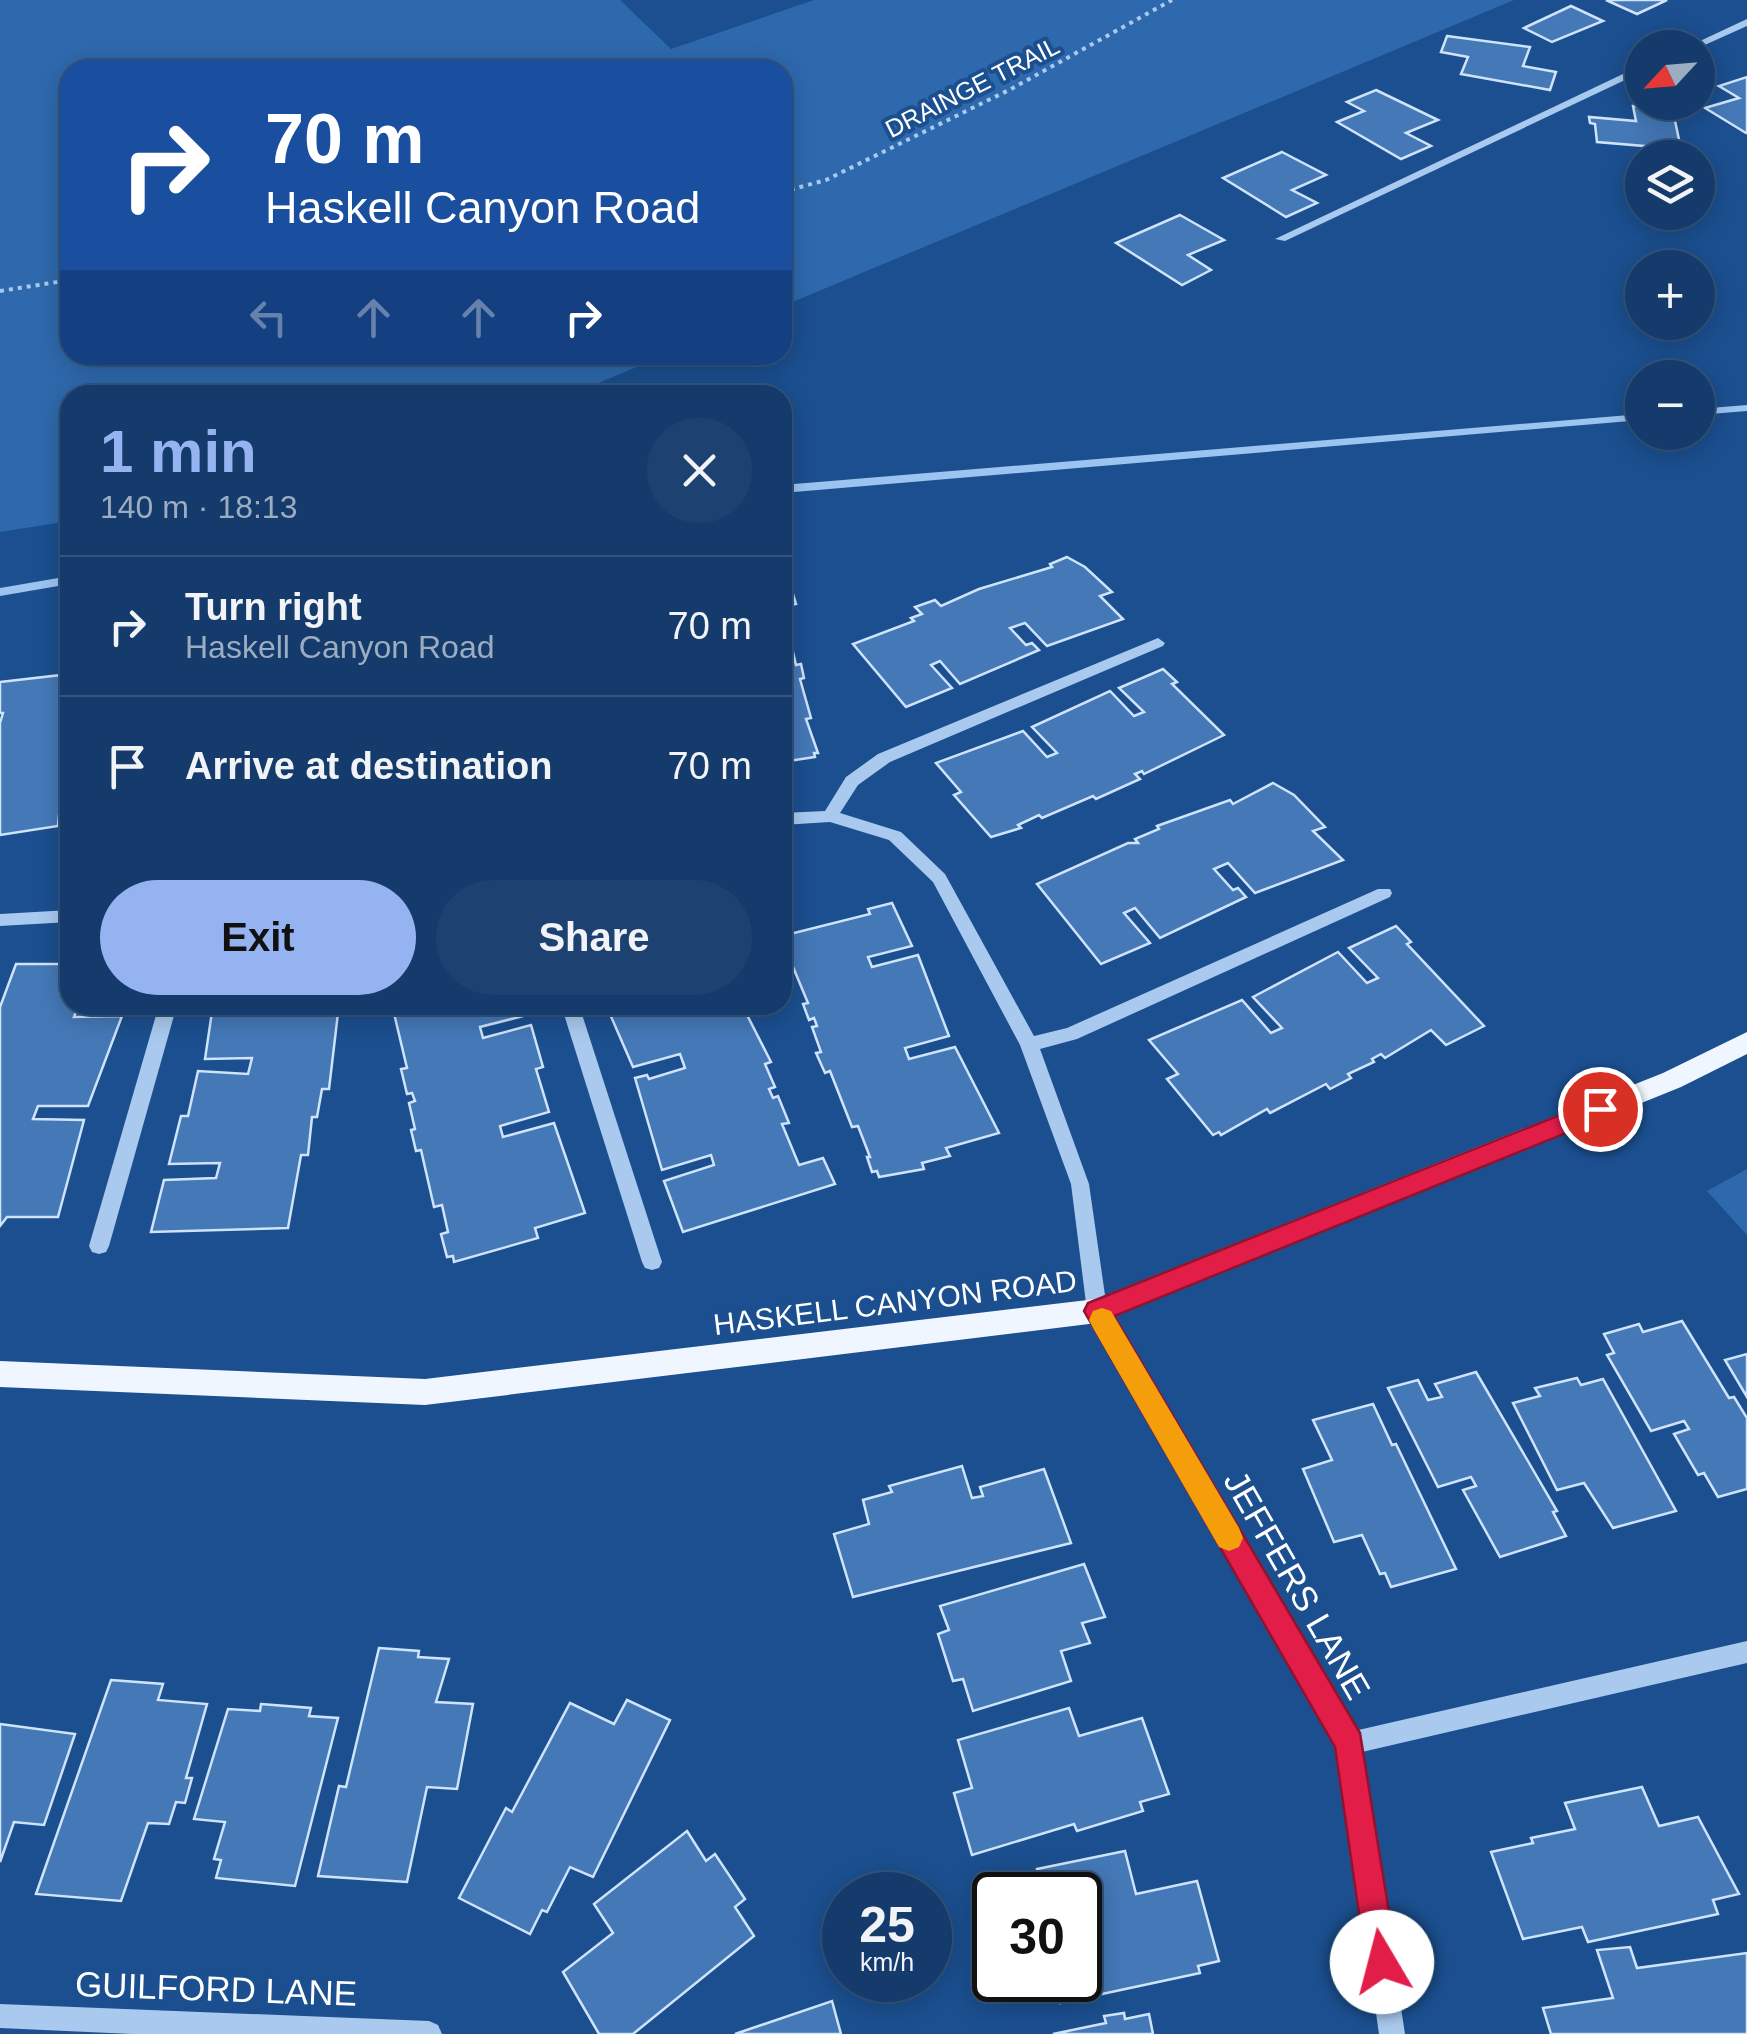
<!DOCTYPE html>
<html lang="en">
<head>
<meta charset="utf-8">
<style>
  body { margin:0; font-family:Helvetica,sans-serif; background:#1d4271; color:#f1f3f6; height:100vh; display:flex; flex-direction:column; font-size:38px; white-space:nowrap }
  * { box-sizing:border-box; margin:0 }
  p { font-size:32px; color:#9dadc1 }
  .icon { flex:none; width:55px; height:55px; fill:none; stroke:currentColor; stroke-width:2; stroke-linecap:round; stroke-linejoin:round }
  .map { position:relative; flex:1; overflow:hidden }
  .drawer { position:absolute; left:60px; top:385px; width:732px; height:630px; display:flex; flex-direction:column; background:#143b6b; border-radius:30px; box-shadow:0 5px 25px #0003,0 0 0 2px #33557e }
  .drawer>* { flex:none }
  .guide { position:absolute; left:60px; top:60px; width:732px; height:305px; border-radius:30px; box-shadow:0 5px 25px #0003,0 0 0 2px #33557e; background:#1a4fa0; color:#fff; overflow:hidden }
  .needle { width:65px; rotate:244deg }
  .buttons { position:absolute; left:1625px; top:30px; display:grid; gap:20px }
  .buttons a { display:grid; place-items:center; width:90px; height:90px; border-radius:50%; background:#143b6b; box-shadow:0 5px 25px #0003,0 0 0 2px #33557e; font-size:50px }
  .speed { position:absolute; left:822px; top:1872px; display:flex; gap:20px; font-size:50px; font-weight:700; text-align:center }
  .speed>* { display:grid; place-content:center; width:130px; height:130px; border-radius:50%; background:#143b6b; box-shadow:0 5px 25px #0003,0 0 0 2px #33557e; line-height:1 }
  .speed small { font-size:25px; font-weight:400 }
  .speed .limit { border:5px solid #111; border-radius:15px; background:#fff; color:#111 }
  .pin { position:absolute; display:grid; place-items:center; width:85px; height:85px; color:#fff; margin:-42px; border:5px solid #fff; border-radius:50%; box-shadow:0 2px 10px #0007 }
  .me { position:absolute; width:110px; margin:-55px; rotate:352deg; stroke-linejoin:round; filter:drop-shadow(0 0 8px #0008) }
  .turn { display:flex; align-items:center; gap:35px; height:210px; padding:0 40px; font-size:45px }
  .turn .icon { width:130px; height:130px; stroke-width:2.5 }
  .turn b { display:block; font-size:70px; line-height:85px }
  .lanes { display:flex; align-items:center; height:95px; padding:0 40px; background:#0003; justify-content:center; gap:50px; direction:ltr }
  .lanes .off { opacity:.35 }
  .round { display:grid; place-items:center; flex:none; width:105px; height:105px; border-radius:52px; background:#1d4271 }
  .summary { display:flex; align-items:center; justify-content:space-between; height:170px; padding:0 40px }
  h1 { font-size:60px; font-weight:800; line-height:75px; color:#95b2f1 }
  .action { display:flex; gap:20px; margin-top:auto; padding:20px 40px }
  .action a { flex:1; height:115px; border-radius:60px; background:#95b2f1; color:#111; font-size:40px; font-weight:800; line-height:115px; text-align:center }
  .action a+a { background:#1d4271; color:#f1f3f6 }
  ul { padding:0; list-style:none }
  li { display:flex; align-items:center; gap:30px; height:140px; padding:0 40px; border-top:2px solid #33557e }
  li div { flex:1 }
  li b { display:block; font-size:38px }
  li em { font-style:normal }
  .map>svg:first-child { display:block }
  .green { fill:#2e69ad }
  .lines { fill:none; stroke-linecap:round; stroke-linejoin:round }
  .stream { fill:#9cc4f0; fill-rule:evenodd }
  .building { fill:#4478b7; stroke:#cfe3fa; stroke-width:2.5 }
  .path { stroke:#a9c9ee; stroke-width:4; stroke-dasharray:4 5; stroke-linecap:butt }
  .minor { fill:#a9c9ee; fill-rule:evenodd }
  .major { fill:#f0f6ff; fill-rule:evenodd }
  .route { fill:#e11d48; stroke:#92132f; stroke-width:2.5 }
  .slow { fill:#f59e0b }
  .labels { text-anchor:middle; stroke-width:8; stroke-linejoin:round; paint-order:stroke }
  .far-street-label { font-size:25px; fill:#fff; stroke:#1b4f8f }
  .street-label { font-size:30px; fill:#fff; stroke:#1b4f8f }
  .near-street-label { font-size:35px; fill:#fff; stroke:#1b4f8f }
</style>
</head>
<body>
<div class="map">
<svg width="1747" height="2034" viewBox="0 0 1747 2034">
  <rect width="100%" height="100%" fill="#1b4f8f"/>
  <g class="green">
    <path d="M0,0H620L671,49L814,0H1514L783,306L782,70H70V355H665L570,395H70V521L0,532Z"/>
    <path d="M1747,1169V1235L1707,1191Z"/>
  </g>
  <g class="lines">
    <g class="stream">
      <path d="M1747,405V411L1698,415V409Z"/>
      <path d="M1642,414V420L782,493V485Z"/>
      <path d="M70,576V584L0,596V588Z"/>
    </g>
  </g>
  <g class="building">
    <path d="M1606,0H1667L1637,14Z"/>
    <path d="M1571,6L1603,21L1552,42L1524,28Z"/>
    <path d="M1447,36L1530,47L1523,66L1556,72L1550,90L1461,74L1468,57L1441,52Z"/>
    <path d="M1747,77V132L1746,133L1705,108L1739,98L1719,86Z"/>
    <path d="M1376,90L1438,120L1406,133L1431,146L1401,159L1337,122L1364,111L1347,102Z"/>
    <path d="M1633,106L1676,109L1678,116H1674L1681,149L1597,142L1595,124L1590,123L1589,117L1636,121Z"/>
    <path d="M1282,152L1326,175L1292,190L1317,203L1286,217L1223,178Z"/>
    <path d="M1180,215L1224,240L1188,255L1211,270L1182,285L1116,243Z"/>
    <path d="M1067,557L1085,567L1112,592L1100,596L1123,619L1047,646L1025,623L1010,628L1026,645L1032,643L1039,650L960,684L940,661L931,665L952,688L906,707L853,644L914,621L911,618L922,614L915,607L935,600L941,606L979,589L1052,567L1050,564Z"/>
    <path d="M788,578L796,604L782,606V579Z"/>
    <path d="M782,624H786L791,642L785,643L787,649L792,648L796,665L801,664L804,678L800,679L811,718L806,719L818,753H814L815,757L782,762Z"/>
    <path d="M1163,669L1177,682L1172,684L1224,735L1144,774L1142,771L1135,774L1140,779L1096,799L1093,796L1042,818L1039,815L1018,825L1021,828L991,837L954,795L961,792L936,763L1023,731L1047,757L1057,753L1032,727L1110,691L1134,716L1144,712L1119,688Z"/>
    <path d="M70,674V707L66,708L65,722L70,721L68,742H62L61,748L67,747L65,767L70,766L68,782L62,783L58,826L0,835V723L3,713H0V682Z"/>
    <path d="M1273,783L1294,795L1325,827L1313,831L1343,860L1255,893L1228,863L1214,869L1233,890L1238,888L1246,897L1160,938L1135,908L1124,913L1150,943L1101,964L1037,884L1128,843H1138L1135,839L1159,829L1157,826L1230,800L1233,804Z"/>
    <path d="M892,903L912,946L868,957L872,967L918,955L949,1036L905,1048L909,1059L955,1047L999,1133L946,1148L950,1156L922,1163L924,1169L879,1177L877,1171L872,1172L867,1157H870L858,1126L852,1127L830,1071L825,1073L816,1053L821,1052L812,1027L817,1026L814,1018L809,1020L803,1004L808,1003L793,967L782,969V936L870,914L868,909Z"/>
    <path d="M1396,926L1411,942L1407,944L1484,1026L1446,1045L1431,1030L1385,1058L1381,1054L1372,1059L1374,1062L1348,1074L1351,1078L1330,1089L1326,1084L1270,1113L1267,1109L1221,1135L1219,1132L1213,1135L1167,1079L1178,1074L1149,1040L1242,1000L1271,1033L1282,1028L1253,997L1338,952L1367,983L1378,978L1349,948Z"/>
    <path d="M16,964H70V1005H124L78,1007L74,1017L122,1016L88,1106H38L33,1119L84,1120L58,1217H7L0,1226V1007Z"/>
    <path d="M213,1005H336L335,1014L338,1013L329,1089H322L317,1117H312L308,1155H301L288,1228L151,1232L164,1180L216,1178L220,1163L169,1164L181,1116H188L198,1071L248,1074L252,1058L205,1059Z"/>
    <path d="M392,1005H524L527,1015L480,1027L483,1038L531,1025L543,1067L536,1069L549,1112L500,1126L503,1137L554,1123L585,1213L535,1228L538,1238L454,1262L453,1256L447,1257L441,1234L448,1232L442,1205L434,1207L421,1150L416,1151L411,1130L415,1129L409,1103L415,1101L412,1093L407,1094L401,1069L407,1068Z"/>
    <path d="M606,1005H742L771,1062L765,1064L775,1087L769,1089L773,1098L778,1096L789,1123L782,1124L799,1165L823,1158L835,1184L683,1232L664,1181L714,1165L711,1155L662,1170L635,1078L647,1075L649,1079L685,1068L680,1054L633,1067Z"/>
    <path d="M1682,1321L1729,1398L1734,1397L1747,1418V1489L1718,1497L1704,1473L1698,1475L1674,1434L1689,1429L1684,1421L1651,1431L1607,1355L1614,1353L1604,1334L1639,1324L1643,1332Z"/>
    <path d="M1747,1354V1397L1725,1360Z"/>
    <path d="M1476,1372L1557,1511L1553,1512L1566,1536L1500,1557L1463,1490L1476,1486L1471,1477L1438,1487L1388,1388L1418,1380L1428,1400L1442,1397L1435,1384Z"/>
    <path d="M1577,1378L1581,1385L1603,1379L1676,1511L1613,1528L1584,1483L1557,1490L1513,1403L1540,1396L1535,1388Z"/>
    <path d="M1373,1404L1392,1445L1396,1444L1456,1569L1391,1587L1385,1573L1380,1574L1362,1535L1334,1542L1303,1469L1332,1460L1313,1420Z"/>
    <path d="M962,1466L972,1498L983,1496L980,1487L1044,1469L1071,1543L853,1597L834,1534L869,1524L863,1500L892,1492L889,1486Z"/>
    <path d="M1084,1564L1105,1617L1082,1623L1090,1643L1061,1651L1071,1681L973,1711L963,1679L953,1681L938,1634L949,1630L940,1606Z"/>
    <path d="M379,1648L419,1651L418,1657L449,1659L436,1702L473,1704L457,1789L427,1787L407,1882L318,1876L339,1786L346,1787Z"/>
    <path d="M111,1680L163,1684L158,1700L207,1704L186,1778H192L185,1803L176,1802L169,1824L148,1823L121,1901L36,1894Z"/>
    <path d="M627,1700L670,1720L593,1877L570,1867L547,1912L542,1910L530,1934L459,1898L506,1808L512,1812L570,1703L614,1724Z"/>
    <path d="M261,1704L311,1708L309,1716L338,1718L295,1886L216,1878L221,1860L214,1859L225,1822L194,1819L228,1709L260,1711Z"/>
    <path d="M1069,1708L1079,1736L1142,1718L1169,1794L1140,1802L1143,1811L1077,1831L1074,1824L972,1855L954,1793L972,1788L958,1740Z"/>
    <path d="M0,1724L75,1734L44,1825L14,1822L0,1862Z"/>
    <path d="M1642,1787L1659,1826L1698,1817L1739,1894L1713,1900L1718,1914L1588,1942L1582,1927L1523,1939L1491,1852L1533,1843L1531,1838L1575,1829L1565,1803Z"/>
    <path d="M687,1831L706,1861L715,1854L745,1899L735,1907L754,1936L633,2034H599L563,1972L613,1933L594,1904Z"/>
    <path d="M1125,1851L1136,1894L1197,1881L1219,1961L1198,1966L1200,1973L1060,2003L1055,1980H1080V1895H1043L1037,1869Z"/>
    <path d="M1630,1947L1637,1968L1747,1953V2034H1551L1543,2008L1613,1998L1597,1950Z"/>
    <path d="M832,2001L841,2034H735Z"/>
    <path d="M1124,2013L1125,2019L1149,2014L1153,2034H1053L1106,2023L1104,2016Z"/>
  </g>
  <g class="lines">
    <g class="path">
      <path d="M782,192L826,180L1011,89L1172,0"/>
      <path d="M0,291L70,280"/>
    </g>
    <g class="minor">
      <path d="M1747,19V26L1698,48H1685Z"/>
      <path d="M1642,65V72L1285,241L1275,239Z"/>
      <path d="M1158,638L1165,643L1163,646L890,762L858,785L840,813L901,832L945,874L1034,1036L1067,1028L1378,889H1390L1392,893L1390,897L1077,1039L1040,1049L1089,1184L1107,1309L1354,1731L1747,1641V1663L1362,1752L1405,2034H1379L1338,1747L1087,1311L1071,1184L1020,1045L933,882L889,840L830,822L782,825V813L825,811L846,777L878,754Z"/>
      <path d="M70,910V922L0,926V914Z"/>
      <path d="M159,1005H177L109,1246L106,1252L99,1254L92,1252L89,1246Z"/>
      <path d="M561,1005H579L662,1262L659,1268L652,1270L645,1268L642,1262Z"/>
      <path d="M0,2004L429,2021L438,2025L442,2034H132L0,2028Z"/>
    </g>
    <path class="major" d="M1747,1032V1054L1681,1087L1097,1323L425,1405L0,1387V1361L425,1379L1096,1299L1663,1073Z"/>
  </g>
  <path class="route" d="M1600,1099L1608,1102L1612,1109L1608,1116L1114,1316L1360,1733L1397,1962L1393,1973L1382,1977L1370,1973L1366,1962L1335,1747L1084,1311L1088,1303Z"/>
  <path class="slow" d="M1102,1308L1111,1311L1239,1528L1243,1538L1239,1547L1229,1551L1219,1547L1093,1328L1089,1320L1093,1311Z"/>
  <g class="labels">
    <g class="far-street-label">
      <text transform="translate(972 87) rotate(-27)" y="9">DRAINGE TRAIL</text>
    </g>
    <g class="street-label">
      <text transform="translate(895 1303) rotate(-7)" y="10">HASKELL CANYON ROAD</text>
    </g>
    <g class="near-street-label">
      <text transform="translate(1297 1585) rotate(60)" y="12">JEFFERS LANE</text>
      <text transform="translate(216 1989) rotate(2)" y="12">GUILFORD LANE</text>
    </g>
  </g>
</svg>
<div class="buttons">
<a><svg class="needle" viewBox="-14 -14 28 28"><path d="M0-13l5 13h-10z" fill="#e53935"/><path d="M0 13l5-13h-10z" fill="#9dadc1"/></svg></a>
<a><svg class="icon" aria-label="layers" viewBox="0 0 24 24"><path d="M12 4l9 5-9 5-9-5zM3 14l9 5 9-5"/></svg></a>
<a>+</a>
<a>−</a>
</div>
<div class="speed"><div>25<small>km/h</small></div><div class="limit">30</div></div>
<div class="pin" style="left:1600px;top:1109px;background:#d93025"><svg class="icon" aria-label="arrive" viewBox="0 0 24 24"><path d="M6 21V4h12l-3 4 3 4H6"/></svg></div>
<svg class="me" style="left:1382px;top:1962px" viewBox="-20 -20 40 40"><circle r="19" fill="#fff"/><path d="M0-13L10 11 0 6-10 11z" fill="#e11d48"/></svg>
<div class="guide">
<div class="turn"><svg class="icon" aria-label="right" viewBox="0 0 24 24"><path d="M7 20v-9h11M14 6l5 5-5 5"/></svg><div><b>70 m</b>Haskell Canyon Road</div></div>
<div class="lanes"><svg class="icon off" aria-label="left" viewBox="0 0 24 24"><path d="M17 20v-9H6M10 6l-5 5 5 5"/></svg><svg class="icon off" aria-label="ahead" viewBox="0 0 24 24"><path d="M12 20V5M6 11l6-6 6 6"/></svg><svg class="icon off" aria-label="ahead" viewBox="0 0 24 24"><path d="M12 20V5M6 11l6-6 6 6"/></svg><svg class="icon" aria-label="right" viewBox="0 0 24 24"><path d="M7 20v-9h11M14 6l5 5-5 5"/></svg></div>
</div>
<section class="drawer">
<div class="summary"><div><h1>1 min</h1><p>140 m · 18:13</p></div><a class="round"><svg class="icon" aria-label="close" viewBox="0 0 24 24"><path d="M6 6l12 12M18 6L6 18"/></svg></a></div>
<ul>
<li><svg class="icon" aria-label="right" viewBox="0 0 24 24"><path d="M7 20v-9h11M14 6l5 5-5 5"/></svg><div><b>Turn right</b><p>Haskell Canyon Road</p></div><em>70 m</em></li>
<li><svg class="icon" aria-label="arrive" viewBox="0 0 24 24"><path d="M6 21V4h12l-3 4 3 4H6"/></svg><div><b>Arrive at destination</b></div><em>70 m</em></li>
</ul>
<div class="action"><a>Exit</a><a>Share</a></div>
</section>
</div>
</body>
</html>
